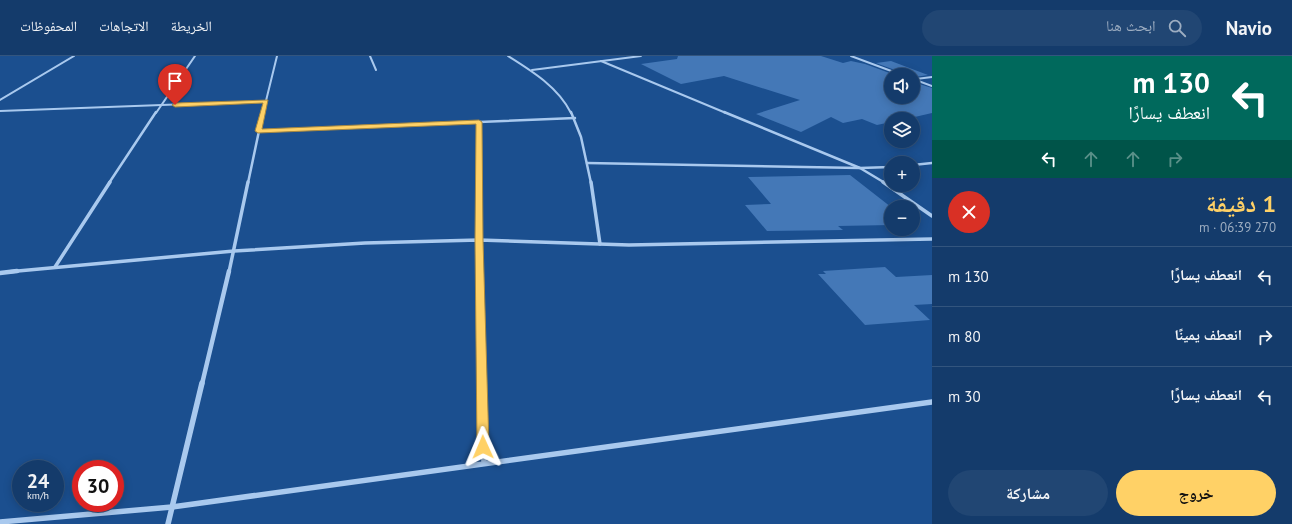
<!DOCTYPE html>
<html lang="ar">
<head>
<meta charset="utf-8">
<style>
  body { margin:0; font-family:"PT Sans","Noto Naskh Arabic",sans-serif; background:#214673; color:#f1f3f6; direction:rtl; height:100vh; display:flex; flex-direction:column; font-size:15px; white-space:nowrap }
  * { box-sizing:border-box; margin:0 }
  p { font-size:13px; color:#9dadc1 }
  .icon { flex:none; width:22px; height:22px; fill:none; stroke:currentColor; stroke-width:2; stroke-linecap:round; stroke-linejoin:round }
  .map { position:relative; flex:1; overflow:hidden; direction:ltr }
  .sheet { display:flex; flex-direction:column; background:#143b6b; width:360px }
  .sheet>* { flex:none }
  .banner { background:#00695c; color:#fff; overflow:hidden }
  .fabs { position:absolute; left:884px; top:12px; display:grid; gap:8px }
  .fabs a { display:grid; place-items:center; width:36px; height:36px; border-radius:50%; background:#143b6b; box-shadow:0 2px 10px #0003,0 0 0 1px #33557e; font-size:20px }
  .speed { position:absolute; left:12px; top:404px; display:flex; gap:8px; font-size:20px; font-weight:700; text-align:center }
  .speed>* { display:grid; place-content:center; width:52px; height:52px; border-radius:50%; background:#143b6b; box-shadow:0 2px 10px #0003,0 0 0 1px #33557e; line-height:1 }
  .speed small { font-size:10px; font-weight:400 }
  .speed .limit { border:6px solid #d22; background:#fff; color:#111 }
  .pin { position:absolute; display:grid; place-items:center; width:34px; height:34px; color:#fff; margin:-41px -17px; border-radius:50% 50% 50% 0; rotate:-45deg; box-shadow:0 0 4px #0007 }
  .pin .icon { rotate:45deg }
  .me { position:absolute; width:44px; margin:-22px; rotate:359deg; stroke-linejoin:round; filter:drop-shadow(0 0 3px #0008) }
  .turn { display:flex; align-items:center; gap:14px; height:84px; padding:0 16px; font-size:18px }
  .turn .icon { width:52px; height:52px; stroke-width:2.5 }
  .turn b { display:block; font-size:28px; line-height:34px }
  .lanes { display:flex; align-items:center; height:38px; padding:0 16px; background:#0003; justify-content:center; gap:20px; direction:ltr }
  .lanes .off { opacity:.35 }
  .round { display:grid; place-items:center; flex:none; width:42px; height:42px; border-radius:21px; background:#214673 }
  .overview { display:flex; align-items:center; justify-content:space-between; height:68px; padding:0 16px }
  h1 { font-size:24px; font-weight:700; line-height:30px; color:#ffd166 }
  .button { display:flex; gap:8px; margin-top:auto; padding:8px 16px }
  .button a { flex:1; height:46px; border-radius:24px; background:#ffd166; color:#111; font-size:16px; font-weight:700; line-height:46px; text-align:center }
  .button a+a { background:#214673; color:#f1f3f6 }
  ul { padding:0; list-style:none }
  li { display:flex; align-items:center; gap:12px; height:60px; padding:0 16px; border-top:1px solid #33557e }
  li div { flex:1 }
  li b { display:block; font-size:15px }
  li em { font-style:normal }
  header { display:flex; align-items:center; gap:24px; box-sizing:border-box; height:56px; padding:0 20px; background:#143b6b; border-bottom:1px solid #33557e }
  header strong { font-size:19px }
  nav { display:flex; gap:22px; margin-inline-start:auto; font-size:14px }
  .search { width:280px; height:36px; background:#214673; display:flex; align-items:center; gap:10px; box-sizing:border-box; padding:0 14px; border-radius:22px; color:#9dadc1; font-size:15px }
  main { display:flex; flex:1; min-height:0 }
  .map>svg:first-child { display:block }
  .building { fill:#4478b7 }
  .lines { fill:none; stroke-linecap:round; stroke-linejoin:round }
  .street-far4 { stroke:#a9c9ee; stroke-width:2 }
  .street-far3 { stroke:#a9c9ee; stroke-width:2.5 }
  .street-far2 { stroke:#a9c9ee; stroke-width:3.5 }
  .street-far1 { stroke:#a9c9ee; stroke-width:4.5 }
  .street { stroke:#a9c9ee; stroke-width:5.5 }
  .route { fill:#ffd166; stroke:#a68842 }
</style>
</head>
<body>
<header>
<strong>Navio</strong>
<div class="search"><svg class="icon" aria-label="search" viewBox="0 0 24 24"><circle cx="10" cy="10" r="6"/><path d="M15 15l6 6"/></svg>ابحث هنا</div>
<nav><a>الخريطة</a><a>الاتجاهات</a><a>المحفوظات</a></nav>
</header>
<main>
<section class="sheet">
<div class="banner">
<div class="turn"><svg class="icon" aria-label="left" viewBox="0 0 24 24"><path d="M17 20v-9H6M10 6l-5 5 5 5"/></svg><div><b>130 m</b>انعطف يسارًا</div></div>
<div class="lanes"><svg class="icon" aria-label="left" viewBox="0 0 24 24"><path d="M17 20v-9H6M10 6l-5 5 5 5"/></svg><svg class="icon off" aria-label="ahead" viewBox="0 0 24 24"><path d="M12 20V5M6 11l6-6 6 6"/></svg><svg class="icon off" aria-label="ahead" viewBox="0 0 24 24"><path d="M12 20V5M6 11l6-6 6 6"/></svg><svg class="icon off" aria-label="right" viewBox="0 0 24 24"><path d="M7 20v-9h11M14 6l5 5-5 5"/></svg></div>
</div>
<div class="overview"><div><h1>1 دقيقة</h1><p>270 m · 06:39</p></div><a class="round" style="background:#d93025;color:#fff"><svg class="icon" aria-label="close" viewBox="0 0 24 24"><path d="M6 6l12 12M18 6L6 18"/></svg></a></div>
<ul>
<li><svg class="icon" aria-label="left" viewBox="0 0 24 24"><path d="M17 20v-9H6M10 6l-5 5 5 5"/></svg><div><b>انعطف يسارًا</b></div><em>130 m</em></li>
<li><svg class="icon" aria-label="right" viewBox="0 0 24 24"><path d="M7 20v-9h11M14 6l5 5-5 5"/></svg><div><b>انعطف يمينًا</b></div><em>80 m</em></li>
<li><svg class="icon" aria-label="left" viewBox="0 0 24 24"><path d="M17 20v-9H6M10 6l-5 5 5 5"/></svg><div><b>انعطف يسارًا</b></div><em>30 m</em></li>
</ul>
<div class="button"><a>خروج</a><a>مشاركة</a></div>
</section>
<div class="map">
<svg width="932" height="468" viewBox="0 0 932 468">
  <rect width="100%" height="100%" fill="#1b4f8f"/>
  <g class="building">
    <path d="M678,0H821L843,7L851,5L865,8L895,19H891V41H913V26L932,32V57L906,63H891V66L877,69L862,63L843,67L831,61L801,76L756,58L800,44L724,20L681,28L641,8L677,3Z"/>
    <path d="M891,5L928,19L915,21L913,19H904L903,17L876,7Z"/>
    <path d="M850,119L891,151V169L838,170L843,174L767,175L745,149L771,148L748,121Z"/>
    <path d="M885,211L896,221L932,219V248L914,249L930,264L865,269L818,218H826L823,215Z"/>
  </g>
  <g class="lines">
    <g class="street-far4">
      <path d="M370,0L376,14"/>
      <path d="M508,0C532,15 558,31 571,57"/>
      <path d="M851,0L902,19"/>
      <path d="M601,5L726,57"/>
      <path d="M532,14L641,0"/>
      <path d="M913,23L932,30"/>
      <path d="M916,23L932,21"/>
      <path d="M0,44L74,0"/>
      <path d="M0,55L266,45"/>
      <path d="M156,57L195,0"/>
      <path d="M263,57L277,0"/>
    </g>
    <g class="street-far3">
      <path d="M571,56L581,81L591,127"/>
      <path d="M724,56L860,112L885,127"/>
      <path d="M479,66V127"/>
      <path d="M258,75L575,62"/>
      <path d="M587,107L860,112L891,111"/>
      <path d="M913,109L932,107"/>
      <path d="M109,127L156,56"/>
      <path d="M248,127L263,56"/>
    </g>
    <g class="street-far2">
      <path d="M479,126L480,216"/>
      <path d="M591,126L600,188"/>
      <path d="M883,126L932,160"/>
      <path d="M55,211L110,126"/>
      <path d="M7,216L234,195L365,187L479,184L629,189L932,183"/>
      <path d="M229,216L248,126"/>
    </g>
    <g class="street-far1">
      <path d="M480,215L482,328"/>
      <path d="M0,217L17,215"/>
      <path d="M202,328L229,215"/>
    </g>
    <g class="street">
      <path d="M482,327L484,407"/>
      <path d="M0,466L172,451L932,346"/>
      <path d="M168,468L202,327"/>
    </g>
  </g>
  <path class="route" d="M268,44L262,73L479,64L482,66L483,184L489,391L488,395L483,397L479,395L477,391L475,184L476,68L258,77L255,75L263,47L175,51L172,49L175,47Z"/>
</svg>
<div class="fabs">
<a><svg class="icon" aria-label="sound" viewBox="0 0 24 24"><path d="M4 9h4l5-4v14l-5-4H4zM17 9q2 3 0 6"/></svg></a>
<a><svg class="icon" aria-label="layers" viewBox="0 0 24 24"><path d="M12 4l9 5-9 5-9-5zM3 14l9 5 9-5"/></svg></a>
<a>+</a>
<a>−</a>
</div>
<div class="speed"><div>24<small>km/h</small></div><div class="limit">30</div></div>
<div class="pin" style="left:175px;top:49px;background:#d93025"><svg class="icon" aria-label="arrive" viewBox="0 0 24 24"><path d="M6 21V4h12l-3 4 3 4H6"/></svg></div>
<svg class="me" style="left:483px;top:391px" viewBox="-20 -20 40 40"><path d="M0-17L14 15 0 8-14 15z" fill="#ffd166" stroke="#fff" stroke-width="4"/></svg>
</div>
</main>
</body>
</html>
